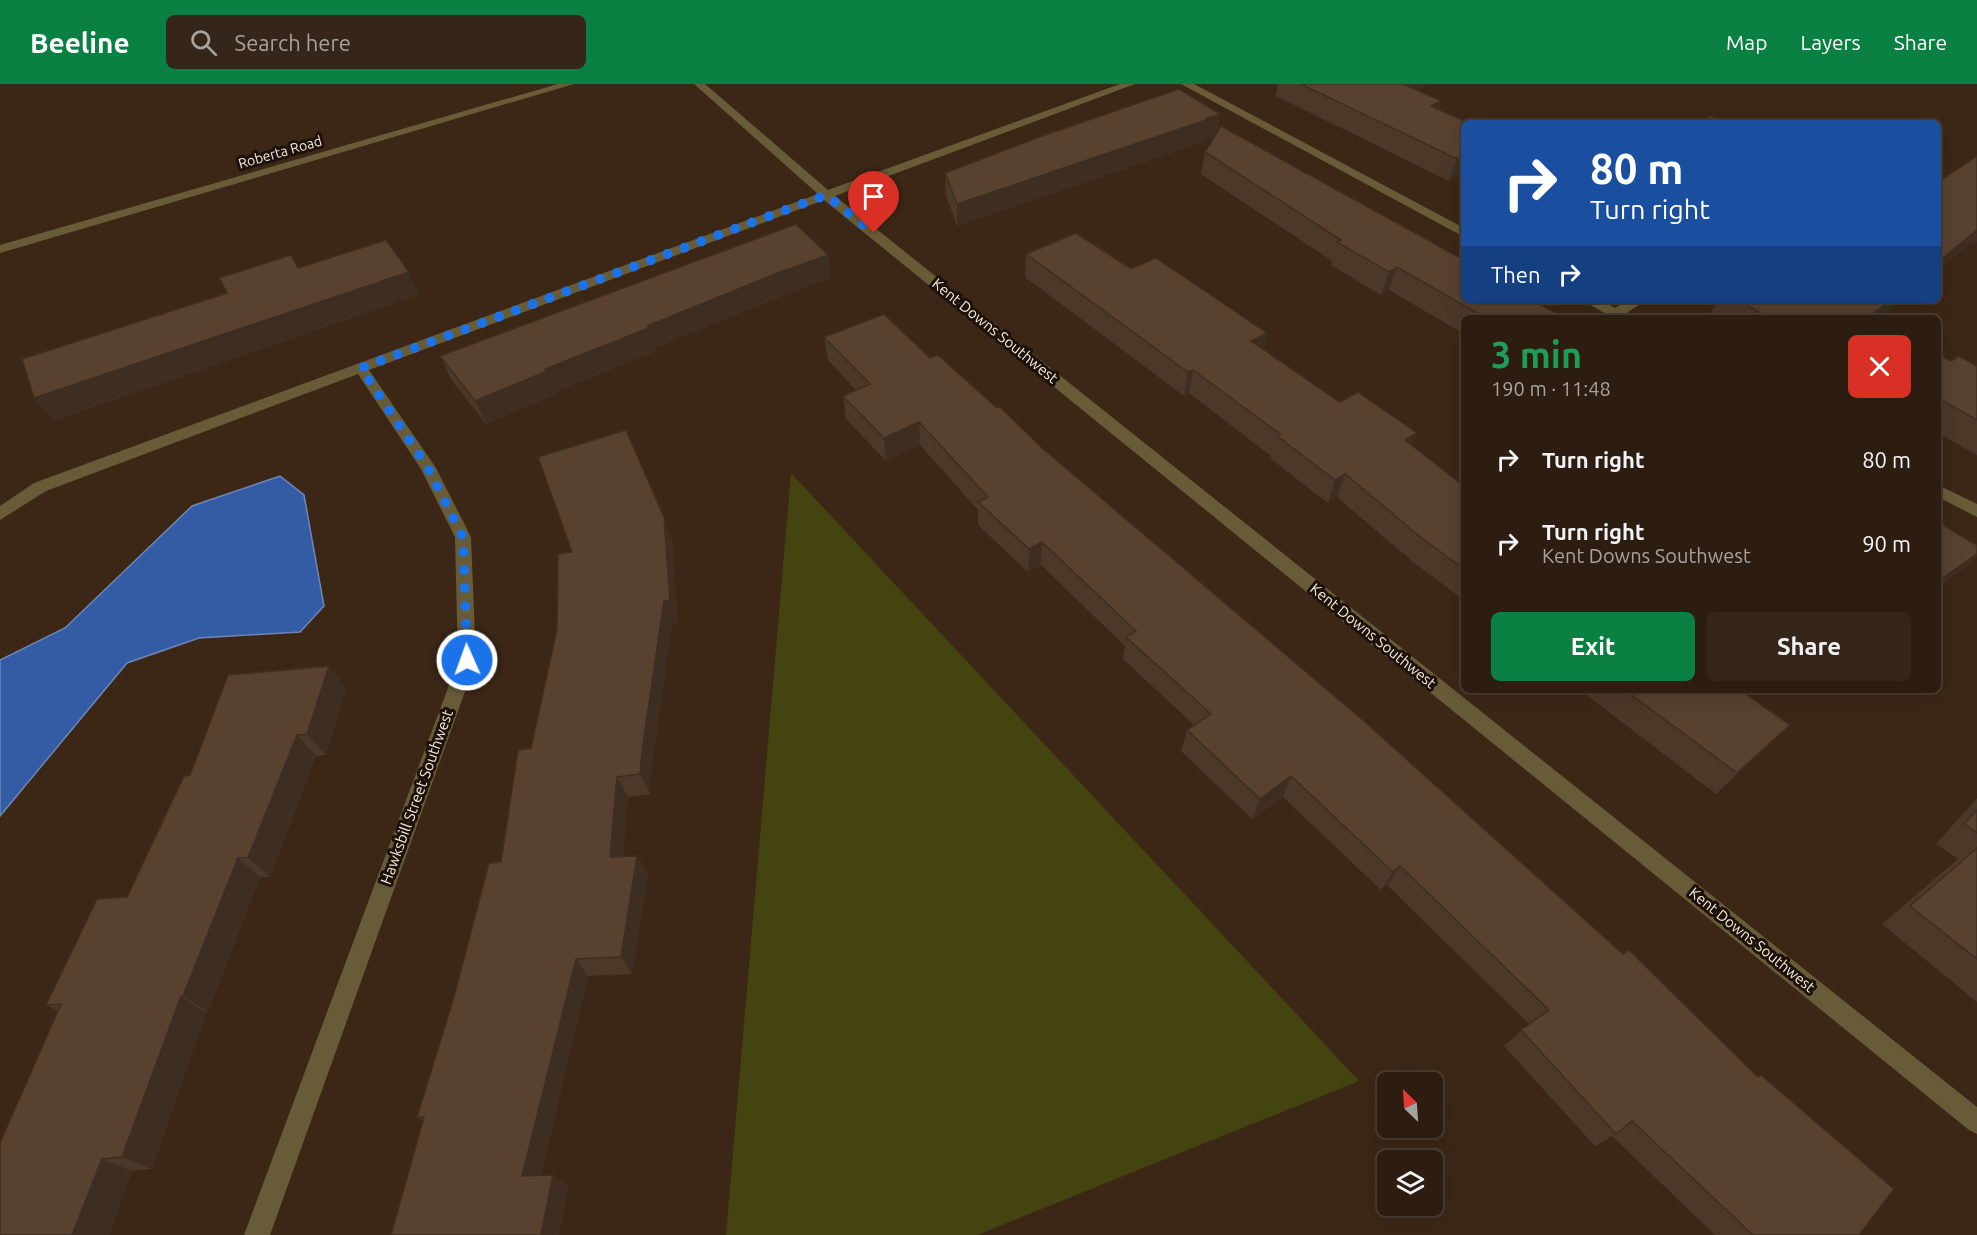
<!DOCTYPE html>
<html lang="en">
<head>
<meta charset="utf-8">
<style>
  body { margin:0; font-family:Ubuntu,sans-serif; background:#352619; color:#f1f3f6; height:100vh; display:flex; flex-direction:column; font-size:22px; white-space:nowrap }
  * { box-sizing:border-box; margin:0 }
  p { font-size:20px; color:#a7a29f }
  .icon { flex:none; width:33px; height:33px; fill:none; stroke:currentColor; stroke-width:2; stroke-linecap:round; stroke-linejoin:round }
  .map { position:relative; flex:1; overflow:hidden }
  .side { position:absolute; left:1461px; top:231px; width:480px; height:378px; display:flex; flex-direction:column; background:#2d1d10; border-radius:9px; box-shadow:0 6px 24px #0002,0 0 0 2px #483b30 }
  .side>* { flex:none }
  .top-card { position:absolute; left:1461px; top:36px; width:480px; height:183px; border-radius:9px; box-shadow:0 6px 24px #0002,0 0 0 2px #483b30; background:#1a4fa0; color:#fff; overflow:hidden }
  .needle { width:39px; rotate:335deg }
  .fabs { position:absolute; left:1377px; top:988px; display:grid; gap:12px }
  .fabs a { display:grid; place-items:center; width:66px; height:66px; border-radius:9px; background:#2d1d10; box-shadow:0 6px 24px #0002,0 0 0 2px #483b30; font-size:30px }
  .pin { position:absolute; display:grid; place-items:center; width:51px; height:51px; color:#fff; margin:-62px -26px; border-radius:50% 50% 50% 0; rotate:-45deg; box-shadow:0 0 6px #0007 }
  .pin .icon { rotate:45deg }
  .me { position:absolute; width:66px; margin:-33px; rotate:358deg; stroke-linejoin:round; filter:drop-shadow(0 0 4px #0008) }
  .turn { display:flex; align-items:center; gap:21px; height:126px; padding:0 30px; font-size:27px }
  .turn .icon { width:78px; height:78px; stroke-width:2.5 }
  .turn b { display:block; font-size:42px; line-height:51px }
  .then { display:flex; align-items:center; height:57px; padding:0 30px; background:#0003; gap:12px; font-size:22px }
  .round { display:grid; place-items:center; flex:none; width:63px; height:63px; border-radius:9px; background:#352619 }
  .summary { display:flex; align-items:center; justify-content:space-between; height:102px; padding:0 30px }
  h1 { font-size:36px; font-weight:700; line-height:45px; color:#1e9e55 }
  .button { display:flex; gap:12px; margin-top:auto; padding:12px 30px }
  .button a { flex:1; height:69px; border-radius:9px; background:#0b8043; color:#fff; font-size:24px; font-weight:700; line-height:69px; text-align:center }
  .button a+a { background:#352619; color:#f1f3f6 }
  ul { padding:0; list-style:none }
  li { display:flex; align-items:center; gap:18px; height:84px; padding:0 30px }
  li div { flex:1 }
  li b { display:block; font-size:22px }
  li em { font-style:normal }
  header { display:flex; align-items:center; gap:36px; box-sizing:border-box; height:84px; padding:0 30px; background:#0b8043; color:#fff }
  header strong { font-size:28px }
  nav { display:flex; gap:33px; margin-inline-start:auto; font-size:21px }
  .search { width:420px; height:54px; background:#352619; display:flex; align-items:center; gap:15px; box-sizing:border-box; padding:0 21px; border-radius:9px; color:#a7a29f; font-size:22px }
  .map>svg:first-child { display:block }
  .green { fill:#43440f }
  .water { fill:#335ca4; stroke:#6e86b5; stroke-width:1.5 }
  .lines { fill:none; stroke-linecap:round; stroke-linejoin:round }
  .minor { fill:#675c37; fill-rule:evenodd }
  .wall { fill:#4c3828 }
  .shaded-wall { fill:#3e2e21 }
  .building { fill:#58412f; stroke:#3e2e21; stroke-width:1.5 }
  .route { stroke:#1a73e8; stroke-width:10; stroke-dasharray:0 18 }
  .labels { text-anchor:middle; stroke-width:6; stroke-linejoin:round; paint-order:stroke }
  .far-street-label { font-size:14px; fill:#f7e8dd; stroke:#1c120b }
  .street-label { font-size:15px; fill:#f7e8dd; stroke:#1c120b }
</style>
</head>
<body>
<header>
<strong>Beeline</strong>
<div class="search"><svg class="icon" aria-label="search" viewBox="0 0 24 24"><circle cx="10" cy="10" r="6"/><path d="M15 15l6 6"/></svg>Search here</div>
<nav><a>Map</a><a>Layers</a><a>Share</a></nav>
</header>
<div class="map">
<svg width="1977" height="1151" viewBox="0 0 1977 1151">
  <rect width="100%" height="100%" fill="#3c2716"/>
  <path class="green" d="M791,389L1359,997L977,1151H726Z"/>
  <path class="water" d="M280,392L304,411L324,522L300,548L199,554L127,579L0,732V576L65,544L192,422Z"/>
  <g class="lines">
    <g class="minor">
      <path d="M558,0H574L0,169V161Z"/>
      <path d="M694,0H705L828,106L1120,0H1135L835,112L1977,1023V1050L1969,1046L824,116L369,286L436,384L471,453L476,577L270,1151H244L458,577L455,453L421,385L358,290L46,407L0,436V422L34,399L818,110Z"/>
      <path d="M1181,0H1194L1464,144V153Z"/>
      <path d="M1582,216H1599L1615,224L1629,216H1646L1625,230L1630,234H1613Z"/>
      <path d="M1938,401L1977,420V433L1938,413Z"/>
    </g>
  </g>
  <g class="wall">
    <path d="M1278,0H1428L1416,6L1441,17L1439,25L1464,39V90L1449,97L1276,12Z"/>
    <path d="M1220,30L1217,49L1464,216L1566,234H1464V250L1389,206L1381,211L1331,181L1332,177L1201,90L1205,68L1215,52L1206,55V57L957,142L946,112L945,89Z"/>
    <path d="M1026,170L1131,185L1263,266L1340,318L1417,349L1412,362L1464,402V516L1413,478L1337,413L1328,419L1271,375V372L1189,309L1184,312L1025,193Z"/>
    <path d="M828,171L831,194L779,213L655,264L656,267L555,308L556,310L486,340L451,295L440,272Z"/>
    <path d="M1718,216H1901L1879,234H1715L1709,231Z"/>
    <path d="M824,253L930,274L1041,363L1758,992L1761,991L1859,1151H1715L1612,1052L1595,1062L1504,962L1529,940L1387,801L1381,806L1283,713L1252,735L1181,667L1187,646L1194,641L1123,575L1125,562L1041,481L1028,488L978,441V426L920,361L886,377L846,335L843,312L856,306L828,276Z"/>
    <path d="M1938,271L1951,277L1977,282V371L1938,349Z"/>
    <path d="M672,456L678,539L672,540L652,681L650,710L628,713L623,773L637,772L648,791L632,890L588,892L541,1091L568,1102L559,1151H391L423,1037L417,1033L501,778L531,664Z"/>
    <path d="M346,604L326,671L316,672L270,793H260L208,928L206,929L152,1085L132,1087L109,1151L58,927L46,921L127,813L190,691Z"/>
    <path d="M1580,606H1740L1790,641L1716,710Z"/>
    <path d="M1977,714V918L1882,840L1958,775L1936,760Z"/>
  </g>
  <g class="shaded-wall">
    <path d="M1394,0H1429L1389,17Z"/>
    <path d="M1441,17L1434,39L1431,22Z"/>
    <path d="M1220,30L1216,52L1206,55V57L957,142V120Z"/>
    <path d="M1464,71V90L1449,97L1457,75Z"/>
    <path d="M1977,146V157L1971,160L1938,186V178Z"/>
    <path d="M828,171L831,194L779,213L655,264L656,267L555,308L556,310L486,340L475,317L545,285L647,242L775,190Z"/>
    <path d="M1397,183L1389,206L1381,211L1389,188Z"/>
    <path d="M409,188L419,211L54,337L34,314Z"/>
    <path d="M1890,216H1901L1879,234H1868Z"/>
    <path d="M1267,249L1262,272L1251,257Z"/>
    <path d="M1193,286L1189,309L1184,312L1188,288Z"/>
    <path d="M919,338L920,361L886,377L884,354Z"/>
    <path d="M1417,349L1408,372L1405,356Z"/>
    <path d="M1345,390L1337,413L1328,419L1335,396Z"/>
    <path d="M664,433L672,456L678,539L672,540L652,681L650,710L640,690L643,660Z"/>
    <path d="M1042,458L1041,481L1028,488L1029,465Z"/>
    <path d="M1977,470V472L1960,488L1938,503V497Z"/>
    <path d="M329,582L346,604L326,671L307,650Z"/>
    <path d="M1790,641L1769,662L1716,710L1737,689Z"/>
    <path d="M297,651L316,672L270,793L248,774Z"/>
    <path d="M1291,692L1283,713L1252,735L1260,715Z"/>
    <path d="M617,693L628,713L621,792L610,773Z"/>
    <path d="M637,772L648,791L632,890L621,873Z"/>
    <path d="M238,774L260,793L208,928L183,912Z"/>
    <path d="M1400,782L1387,801L1381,806L1393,788Z"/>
    <path d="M576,875L588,892L538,1103L522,1092Z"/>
    <path d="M181,912L206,929L152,1085L122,1073Z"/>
    <path d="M102,1075L132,1087L109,1151H72Z"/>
    <path d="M553,1091L568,1102L559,1151H541Z"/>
  </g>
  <g class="building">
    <path d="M1301,0H1404L1441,17L1431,22L1469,39H1464V71L1457,75Z"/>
    <path d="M1179,5L1220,30L1207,34L1209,35L957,120L945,89L1042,52Z"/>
    <path d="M1711,32L1727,39H1698Z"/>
    <path d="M1221,42L1464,176V216H1531L1566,234H1486L1397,183L1389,188L1337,158L1341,156L1205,68Z"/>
    <path d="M1977,72V146L1938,178V98Z"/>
    <path d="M796,140L828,171L775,190L647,242L649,244L545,285L547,287L475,317L440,272Z"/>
    <path d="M1076,149L1131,185L1156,174L1267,249L1251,257L1340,318L1358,308L1417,349L1405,356L1464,402V485L1423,455L1345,390L1335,396L1277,352L1280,350L1193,286L1188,288L1026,170Z"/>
    <path d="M386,156L409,188L34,314L22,275L227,209L219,194L291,171L298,184Z"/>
    <path d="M1738,216H1890L1868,234H1769Z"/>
    <path d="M884,230L930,274L938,271L997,324L1000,323L1041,363L1365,638L1623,870L1629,866L1758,993L1761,991L1894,1105L1859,1151H1753L1632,1037L1616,1050L1521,946L1549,926L1400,782L1393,788L1291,692L1260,715L1187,646L1211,630L1126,553L1136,547L1042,458L1029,465L978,418L988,413L919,338L884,354L843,312L870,300L824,253Z"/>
    <path d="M1938,271L1951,277L1959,272L1977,282V336L1938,314Z"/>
    <path d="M626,346L664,433L670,516L664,517L643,660L640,690L617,693L610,773L637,772L621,873L576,875L522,1092L553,1091L541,1151H391L424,1033H417L454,913L489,779L501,778L518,666L531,664L557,545L558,470L572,468L538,373Z"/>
    <path d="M1938,438L1977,461V470L1938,497Z"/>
    <path d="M329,582L307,650L297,651L248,774H238L183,912H181L122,1073L102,1075L72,1151H0V1059L61,920L46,921L97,815L127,813L184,692L190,691L228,591Z"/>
    <path d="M1625,606H1740L1790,641L1737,689Z"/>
    <path d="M1977,726V749L1964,740Z"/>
    <path d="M1977,764V875L1910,822Z"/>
  </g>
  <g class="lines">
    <path class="route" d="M467,576L463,453L428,384L361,284L826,111L874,149"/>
  </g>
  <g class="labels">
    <g class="far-street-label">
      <text transform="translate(280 68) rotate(-16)" y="5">Roberta Road</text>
    </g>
    <g class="street-label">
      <text transform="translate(995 247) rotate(39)" y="5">Kent Downs Southwest</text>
      <text transform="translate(1373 552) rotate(39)" y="5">Kent Downs Southwest</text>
      <text transform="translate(417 713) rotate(-70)" y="5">Hawksbill Street Southwest</text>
      <text transform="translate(1752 856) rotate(39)" y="5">Kent Downs Southwest</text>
    </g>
  </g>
</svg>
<div class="fabs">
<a><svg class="needle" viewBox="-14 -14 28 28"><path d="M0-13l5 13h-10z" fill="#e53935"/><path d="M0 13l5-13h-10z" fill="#a7a29f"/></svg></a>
<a><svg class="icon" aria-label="layers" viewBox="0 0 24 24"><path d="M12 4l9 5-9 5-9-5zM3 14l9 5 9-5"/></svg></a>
</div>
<div class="pin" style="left:874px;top:149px;background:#d93025"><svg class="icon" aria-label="arrive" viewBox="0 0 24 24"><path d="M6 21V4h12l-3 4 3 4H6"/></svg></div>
<svg class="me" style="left:467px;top:576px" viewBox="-20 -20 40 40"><circle r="17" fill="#1a73e8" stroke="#fff" stroke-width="3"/><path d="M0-11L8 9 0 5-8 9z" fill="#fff"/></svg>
<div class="top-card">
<div class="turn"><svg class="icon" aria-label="right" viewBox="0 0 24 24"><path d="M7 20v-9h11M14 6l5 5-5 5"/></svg><div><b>80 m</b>Turn right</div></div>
<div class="then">Then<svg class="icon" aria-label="right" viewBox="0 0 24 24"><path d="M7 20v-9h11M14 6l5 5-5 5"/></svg></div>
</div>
<section class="side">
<div class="summary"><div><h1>3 min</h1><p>190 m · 11:48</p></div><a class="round" style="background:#d93025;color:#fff"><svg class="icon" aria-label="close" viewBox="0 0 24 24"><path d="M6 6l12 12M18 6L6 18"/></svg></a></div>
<ul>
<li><svg class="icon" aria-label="right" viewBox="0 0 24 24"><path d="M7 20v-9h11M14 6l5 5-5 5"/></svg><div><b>Turn right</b></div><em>80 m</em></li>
<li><svg class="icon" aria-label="right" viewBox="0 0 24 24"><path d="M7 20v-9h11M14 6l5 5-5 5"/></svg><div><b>Turn right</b><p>Kent Downs Southwest</p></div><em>90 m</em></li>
</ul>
<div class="button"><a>Exit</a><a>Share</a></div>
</section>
</div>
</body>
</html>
